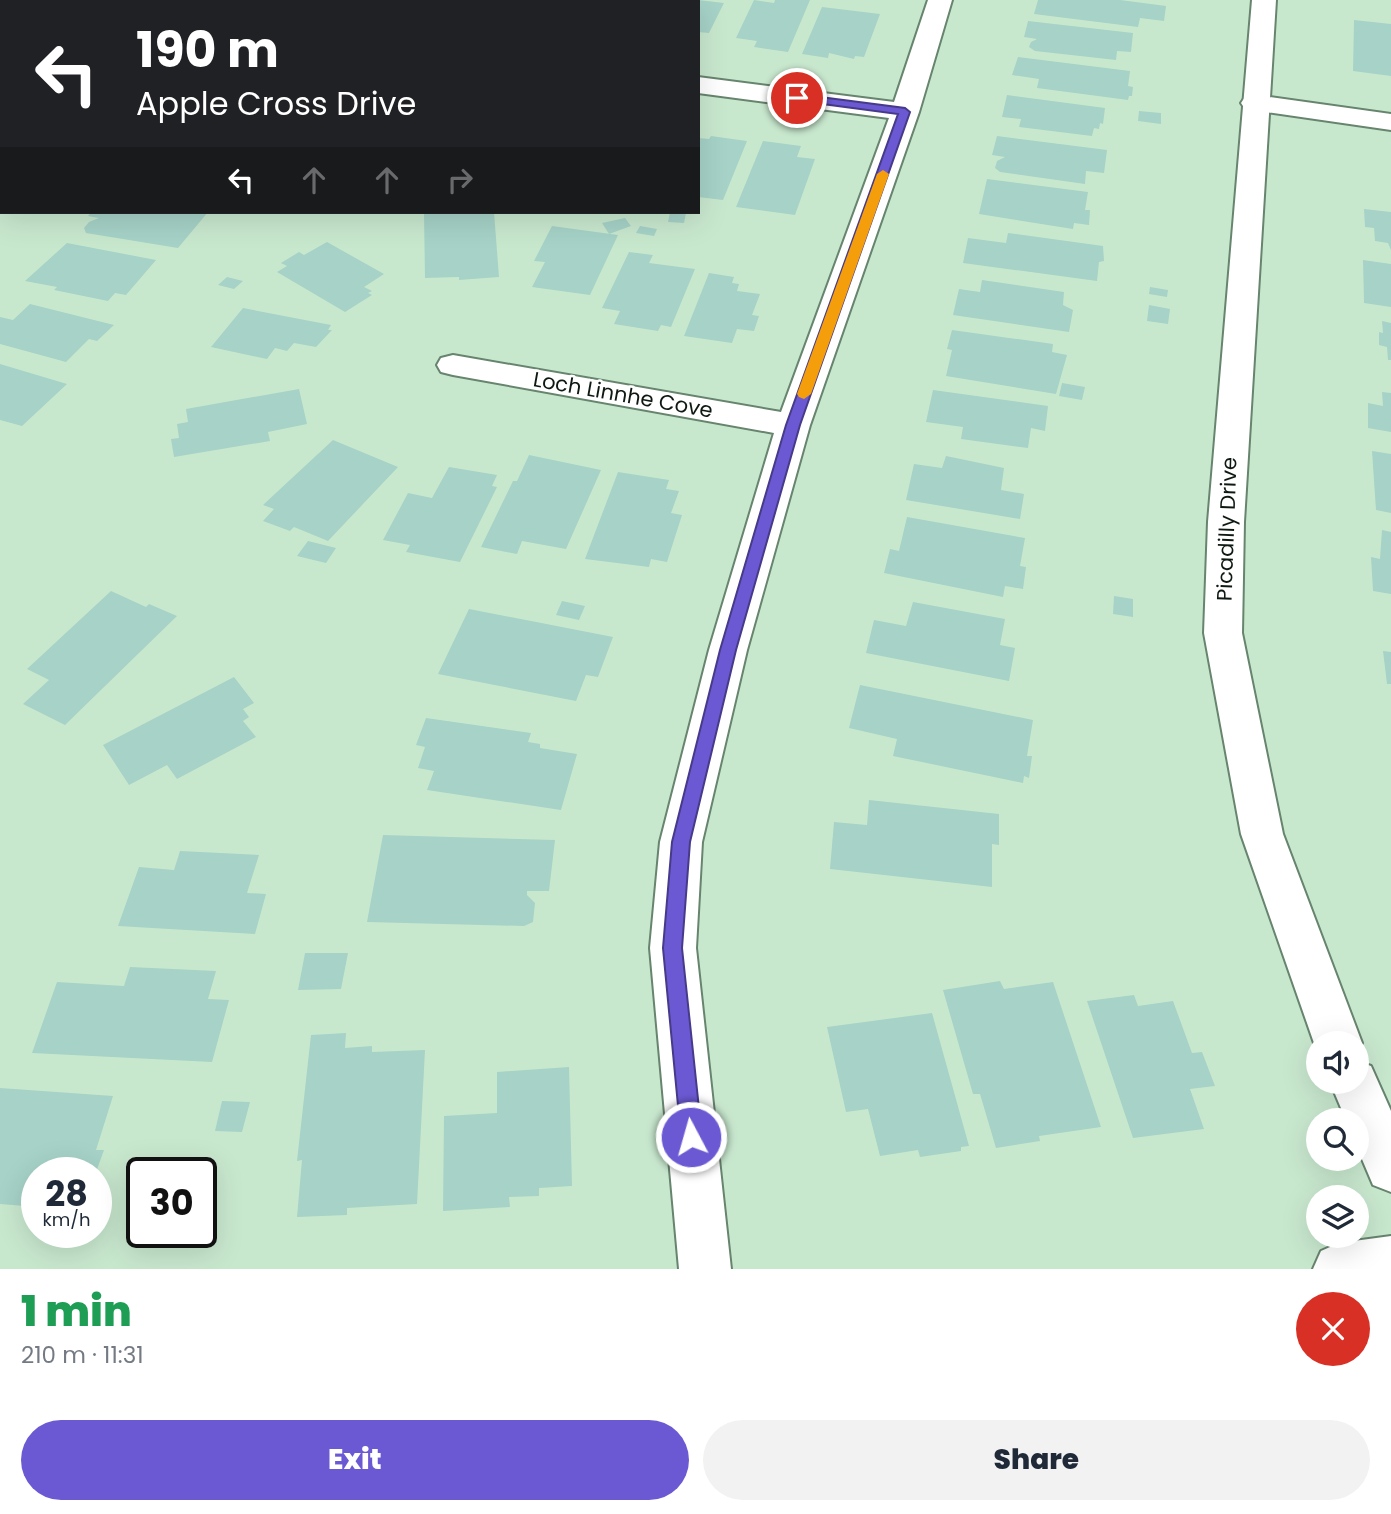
<!DOCTYPE html>
<html lang="en">
<head>
<meta charset="utf-8">
<style>
  body { margin:0; font-family:Poppins,sans-serif; background:#f2f2f3; color:#1f2937; height:100vh; display:flex; flex-direction:column; font-size:26px; white-space:nowrap }
  * { box-sizing:border-box; margin:0 }
  p { font-size:23px; color:#747a83 }
  .icon { flex:none; width:38px; height:38px; fill:none; stroke:currentColor; stroke-width:2; stroke-linecap:round; stroke-linejoin:round }
  .map { position:relative; height:1269px; overflow:hidden }
  .side { display:flex; flex-direction:column; background:#fff; flex:1 }
  .side>* { flex:none }
  .top-card { position:absolute; left:0px; top:0px; width:700px; height:214px; box-shadow:0 7px 28px #0002; background:#202124; color:#fff; overflow:hidden }
  .fabs { position:absolute; left:1306px; top:1031px; display:grid; gap:14px }
  .fabs a { display:grid; place-items:center; width:63px; height:63px; border-radius:50%; background:#fff; box-shadow:0 7px 28px #0002; font-size:35px }
  .speed { position:absolute; left:21px; top:1157px; display:flex; gap:14px; font-size:35px; font-weight:700; text-align:center }
  .speed>* { display:grid; place-content:center; width:91px; height:91px; border-radius:50%; background:#fff; box-shadow:0 7px 28px #0002; line-height:1 }
  .speed small { font-size:18px; font-weight:400 }
  .speed .limit { border:4px solid #111; border-radius:10px; background:#fff; color:#111 }
  .pin { position:absolute; display:grid; place-items:center; width:60px; height:60px; color:#fff; margin:-30px; border:4px solid #fff; border-radius:50%; box-shadow:0 2px 7px #0007 }
  .me { position:absolute; width:77px; margin:-38px; rotate:354deg; stroke-linejoin:round; filter:drop-shadow(0 0 5px #0008) }
  .turn { display:flex; align-items:center; gap:24px; height:147px; padding:0 21px; font-size:32px }
  .turn .icon { width:91px; height:91px; stroke-width:2.5 }
  .turn b { display:block; font-size:49px; line-height:60px }
  .lanes { display:flex; align-items:center; height:66px; padding:0 21px; background:#0003; justify-content:center; gap:35px; direction:ltr }
  .lanes .off { opacity:.35 }
  .round { display:grid; place-items:center; flex:none; width:74px; height:74px; border-radius:37px; background:#f2f2f3 }
  .head { display:flex; align-items:center; justify-content:space-between; height:119px; padding:0 21px }
  h1 { font-size:42px; font-weight:800; line-height:52px; color:#1e9e55 }
  .primary-button { display:flex; gap:14px; margin-top:auto; padding:14px 21px }
  .primary-button a { flex:1; height:80px; border-radius:42px; background:#6b59d3; color:#fff; font-size:28px; font-weight:800; line-height:80px; text-align:center }
  .primary-button a+a { background:#f2f2f3; color:#1f2937 }
  .map>svg:first-child { display:block }
  .building { fill:#a6d2c7 }
  .lines { fill:none; stroke-linecap:round; stroke-linejoin:round }
  .minor-casing { stroke:#67846e; stroke-width:4 }
  .tertiary-casing { stroke:#67846e; stroke-width:4 }
  .minor { fill:#fff; fill-rule:evenodd }
  .tertiary { fill:#fff; fill-rule:evenodd }
  .route { fill:#6b59d3; stroke:#463a89; stroke-width:2 }
  .slow { fill:#f59e0b }
  .labels { text-anchor:middle; stroke-width:5; stroke-linejoin:round; paint-order:stroke }
  .street-label { font-size:21px; fill:#0e1911; stroke:#fff }
</style>
</head>
<body>
<div class="map">
<svg width="1391" height="1269" viewBox="0 0 1391 1269">
  <rect width="100%" height="100%" fill="#c8e8ce"/>
  <g class="building">
    <path d="M698,0L724,3L709,33L698,32Z"/>
    <path d="M754,0L774,3L775,0H810L788,52L754,47L757,41L736,38Z"/>
    <path d="M1038,0H1120L1166,6L1164,21L1140,18L1138,27L1034,14Z"/>
    <path d="M822,7L880,14L864,57L855,56L854,59L829,53L828,58L802,54Z"/>
    <path d="M1354,20L1391,24V76L1353,71Z"/>
    <path d="M1028,21L1133,33L1131,52L1117,51L1116,60L1035,51L1029,47L1031,42L1037,39L1024,37Z"/>
    <path d="M1018,57L1130,71L1128,86L1133,87L1132,96H1129L1128,100L1037,88L1039,79L1012,75Z"/>
    <path d="M1007,95L1105,108L1103,124L1100,123L1099,129L1094,128L1092,136L1019,127L1021,119L1002,117Z"/>
    <path d="M1139,111L1161,113V124L1138,121Z"/>
    <path d="M711,136L747,141L723,200L698,197V141L699,138L709,139Z"/>
    <path d="M997,136L1107,150L1104,173L1086,171L1085,184L1000,172L995,168L997,161L1005,157L992,155Z"/>
    <path d="M763,141L801,146L797,157L815,159L795,215L736,207Z"/>
    <path d="M987,179L1088,192L1085,210H1090L1089,225L1074,223L1073,229L979,214Z"/>
    <path d="M1364,209L1391,212V250L1388,243L1375,241L1374,228L1365,227Z"/>
    <path d="M91,212H208L178,248L86,233L84,228L89,222L99,218L88,216Z"/>
    <path d="M448,212H494L499,277L459,280V277L425,278L424,213Z"/>
    <path d="M670,212L686,213L684,223L668,222Z"/>
    <path d="M625,218L631,226L609,234L602,223Z"/>
    <path d="M552,226L618,235L590,295L532,287L545,262L534,261Z"/>
    <path d="M640,226L657,229L654,236L636,233Z"/>
    <path d="M1008,233L1103,246L1104,261L1099,262L1097,281L963,263L968,238L1006,243Z"/>
    <path d="M327,242L384,274L364,287L372,291L368,293L372,295L345,312L277,272L287,266L281,263L299,252L304,255Z"/>
    <path d="M67,243L156,260L126,295L115,293L108,301L54,290L57,287L25,281Z"/>
    <path d="M629,252L653,255L649,263L695,269L671,327L661,325L658,331L614,324L620,311L602,308Z"/>
    <path d="M1363,260L1391,264V307L1364,303Z"/>
    <path d="M709,273L734,277L732,283L739,284L737,291L760,294L752,315L759,316L754,331L737,329L732,343L684,336Z"/>
    <path d="M227,277L243,281L234,289L218,285Z"/>
    <path d="M982,280L1064,292L1063,305L1073,310L1069,332L953,315L959,289L980,292Z"/>
    <path d="M1150,287L1168,290L1167,297L1149,294Z"/>
    <path d="M30,304L114,325L97,341L89,339L66,362L0,344V317L13,320Z"/>
    <path d="M1149,305L1170,309L1168,324L1147,321Z"/>
    <path d="M243,308L331,325L328,330H332L316,347L294,343L287,351L275,348L267,359L211,347Z"/>
    <path d="M1382,321L1391,323V360H1388L1387,347L1379,345V332L1383,333Z"/>
    <path d="M952,330L1053,344L1052,352L1067,355L1056,394L946,376L952,350L947,349Z"/>
    <path d="M0,364L67,384L22,426L0,420Z"/>
    <path d="M1062,383L1085,387L1082,400L1059,396Z"/>
    <path d="M299,389L307,424L268,432L270,441L174,457L171,439L179,438L177,424L188,422L186,409Z"/>
    <path d="M933,390L1048,406L1045,431L1031,428L1028,448L961,439L963,427L926,422Z"/>
    <path d="M1382,392L1391,393V432L1368,428V403L1383,406Z"/>
    <path d="M333,440L398,467L328,541L294,527L290,531L263,521L274,509L263,505Z"/>
    <path d="M1372,451L1391,454V513L1376,510Z"/>
    <path d="M529,455L601,470L566,549L522,541L517,554L481,547L513,481H517Z"/>
    <path d="M946,456L1004,468L1001,490L1024,494L1020,519L906,500L914,464L942,468Z"/>
    <path d="M449,467L497,475L492,486L497,487L460,562L406,552L410,545L383,540L408,493L432,498Z"/>
    <path d="M618,472L669,480L666,489L679,491L671,513L682,515L667,562L651,559L649,567L585,559Z"/>
    <path d="M907,517L1025,538L1020,566L1026,567L1023,589L1005,586L1003,597L884,573L890,549L899,551Z"/>
    <path d="M1382,530L1391,532V594L1373,591L1371,557L1380,559Z"/>
    <path d="M308,541L336,548L326,563L297,556Z"/>
    <path d="M111,591L146,607L149,604L177,616L65,725L23,704L49,680L27,669Z"/>
    <path d="M1114,596L1133,599V617L1113,614Z"/>
    <path d="M562,601L585,606L579,620L556,615Z"/>
    <path d="M913,602L1005,619L1000,645L1015,648L1009,681L866,653L874,620L906,626Z"/>
    <path d="M469,609L613,637L598,677L586,675L576,701L438,674Z"/>
    <path d="M1383,651L1391,652V684H1387Z"/>
    <path d="M234,677L254,703L243,709L249,717L243,721L256,737L177,779L167,765L129,785L103,745Z"/>
    <path d="M860,685L1033,720L1027,756H1032L1029,778L1024,776L1023,783L893,756L897,739L849,728Z"/>
    <path d="M426,718L531,733L528,742L540,744V748L577,754L561,810L427,790L434,771L418,768L425,747L416,745Z"/>
    <path d="M869,800L999,814V845L992,844V887L830,869L834,822L867,825Z"/>
    <path d="M383,835L555,840L549,891H527V895L535,903L533,922L524,926L367,922Z"/>
    <path d="M180,851L259,855L247,893L266,894L255,934L118,926L139,867L174,870Z"/>
    <path d="M305,953H348L341,989L298,990Z"/>
    <path d="M130,967L216,971L208,999L229,1000L212,1062L32,1053L57,982L124,986Z"/>
    <path d="M1000,981L1004,989L1053,982L1101,1127L1039,1136L1040,1141L996,1148L980,1094H973L943,990Z"/>
    <path d="M1134,995L1138,1006L1173,1001L1192,1053L1202,1052L1215,1086L1190,1089L1204,1129L1133,1138L1087,1001Z"/>
    <path d="M932,1013L969,1146L961,1147V1151L920,1157L918,1150L880,1156L868,1109L846,1112L827,1027Z"/>
    <path d="M346,1033L345,1048L372,1046V1052L425,1050L417,1204L347,1208V1215L297,1217L302,1160L297,1161L311,1035Z"/>
    <path d="M569,1067L572,1186L539,1188V1196L509,1197L510,1207L443,1211L444,1116L497,1113V1072Z"/>
    <path d="M0,1088L113,1096L96,1150H104L96,1172H37V1207L0,1204Z"/>
    <path d="M222,1101L250,1102L242,1132L215,1131Z"/>
  </g>
  <g class="lines">
    <g class="minor-casing">
      <g id="minor">
        <path d="M39,0H75L76,2H40Z"/>
        <path d="M928,0H952L919,112L810,425L747,650L702,842L696,948L731,1269H679L650,948L660,842L709,650L774,433L453,375L441,372L437,365L441,358L453,355L781,412L889,118L698,93V77L894,102Z"/>
        <path d="M1255,95L1391,114V130L1245,109L1241,103L1245,97Z"/>
        <path d="M2,188V206L0,207V189Z"/>
        <path d="M1391,1236V1269H1313L1321,1251L1339,1243Z"/>
      </g>
    </g>
    <g class="tertiary-casing">
      <g id="tertiary">
        <path d="M1252,0H1276L1244,522L1242,633L1283,834L1362,1043L1356,1055V1043H1318V1050L1314,1043L1241,834L1204,633L1208,522Z"/>
        <path d="M1356,1061L1371,1066L1391,1111V1192L1373,1185L1356,1145V1120H1346L1330,1082H1356Z"/>
      </g>
    </g>
    <use href="#minor" class="minor"/>
    <use href="#tertiary" class="tertiary"/>
  </g>
  <path class="route" d="M797,94L905,108L910,112L800,425L736,650L690,842L682,948L702,1137L699,1144L691,1147L684,1144L681,1137L663,948L672,842L720,650L786,425L898,114L793,100V95Z"/>
  <path class="slow" d="M883,170L889,174L811,394L804,399L799,397L797,394L877,174Z"/>
  <g class="labels">
    <g class="street-label">
      <text transform="translate(623 395) rotate(10)" y="7">Loch Linnhe Cove</text>
      <text transform="translate(1227 529) rotate(-88)" y="7">Picadilly Drive</text>
    </g>
  </g>
</svg>
<div class="fabs">
<a><svg class="icon" aria-label="sound" viewBox="0 0 24 24"><path d="M4 9h4l5-4v14l-5-4H4zM17 9q2 3 0 6"/></svg></a>
<a><svg class="icon" aria-label="search" viewBox="0 0 24 24"><circle cx="10" cy="10" r="6"/><path d="M15 15l6 6"/></svg></a>
<a><svg class="icon" aria-label="layers" viewBox="0 0 24 24"><path d="M12 4l9 5-9 5-9-5zM3 14l9 5 9-5"/></svg></a>
</div>
<div class="speed"><div>28<small>km/h</small></div><div class="limit">30</div></div>
<div class="pin" style="left:797px;top:98px;background:#d93025"><svg class="icon" aria-label="arrive" viewBox="0 0 24 24"><path d="M6 21V4h12l-3 4 3 4H6"/></svg></div>
<svg class="me" style="left:691px;top:1137px" viewBox="-20 -20 40 40"><circle r="17" fill="#6b59d3" stroke="#fff" stroke-width="3"/><path d="M0-11L8 9 0 5-8 9z" fill="#fff"/></svg>
<div class="top-card">
<div class="turn"><svg class="icon" aria-label="left" viewBox="0 0 24 24"><path d="M17 20v-9H6M10 6l-5 5 5 5"/></svg><div><b>190 m</b>Apple Cross Drive</div></div>
<div class="lanes"><svg class="icon" aria-label="left" viewBox="0 0 24 24"><path d="M17 20v-9H6M10 6l-5 5 5 5"/></svg><svg class="icon off" aria-label="ahead" viewBox="0 0 24 24"><path d="M12 20V5M6 11l6-6 6 6"/></svg><svg class="icon off" aria-label="ahead" viewBox="0 0 24 24"><path d="M12 20V5M6 11l6-6 6 6"/></svg><svg class="icon off" aria-label="right" viewBox="0 0 24 24"><path d="M7 20v-9h11M14 6l5 5-5 5"/></svg></div>
</div>
</div>
<section class="side">
<div class="head"><div><h1>1 min</h1><p>210 m · 11:31</p></div><a class="round" style="background:#d93025;color:#fff"><svg class="icon" aria-label="close" viewBox="0 0 24 24"><path d="M6 6l12 12M18 6L6 18"/></svg></a></div>
<div class="primary-button"><a>Exit</a><a>Share</a></div>
</section>
</body>
</html>
